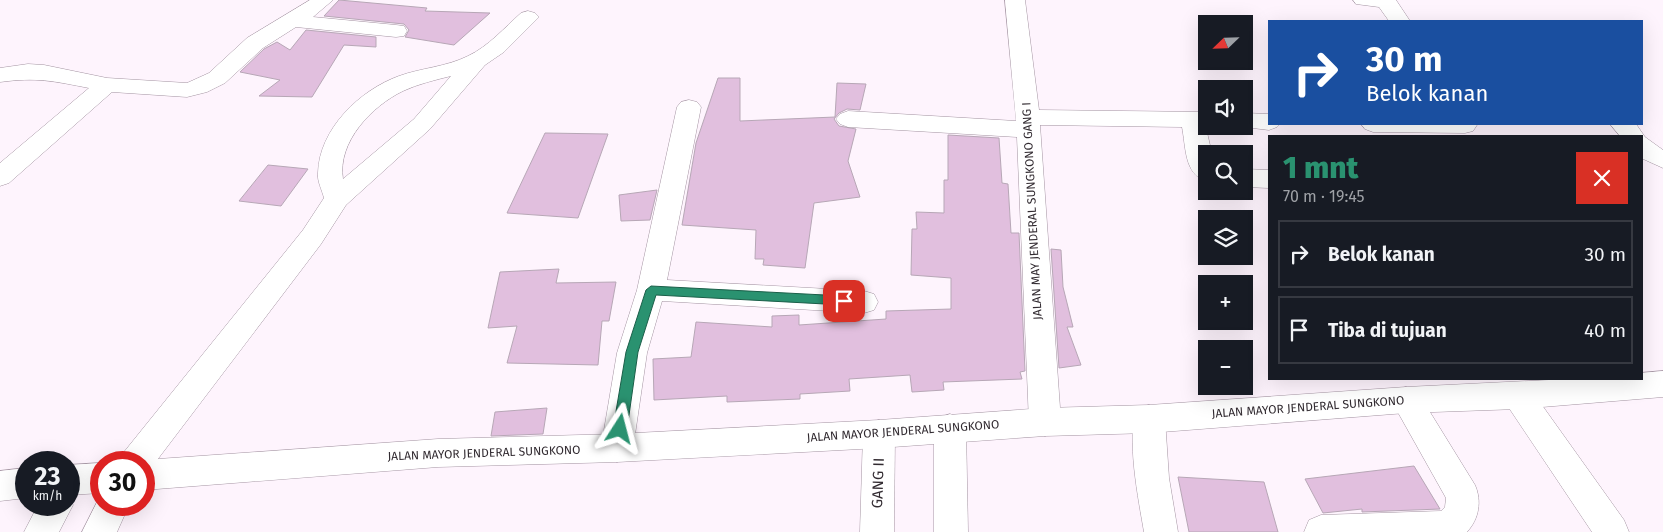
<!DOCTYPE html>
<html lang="id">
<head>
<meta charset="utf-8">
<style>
  body { margin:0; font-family:"Fira Sans",sans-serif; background:#20242c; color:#f1f3f6; height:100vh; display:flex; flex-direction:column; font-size:19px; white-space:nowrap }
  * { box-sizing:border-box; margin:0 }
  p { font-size:16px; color:#9ea1a6 }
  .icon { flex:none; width:28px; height:28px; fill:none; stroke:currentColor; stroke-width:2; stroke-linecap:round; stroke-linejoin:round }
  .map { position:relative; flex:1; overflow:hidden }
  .panel { position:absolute; left:1268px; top:135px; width:375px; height:245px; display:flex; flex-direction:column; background:#171b24; border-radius:0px; box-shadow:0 5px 20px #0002 }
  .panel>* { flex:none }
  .hud { position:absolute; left:1268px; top:20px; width:375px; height:105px; border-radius:0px; box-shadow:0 5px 20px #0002; background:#1a4fa0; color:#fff; overflow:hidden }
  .needle { width:32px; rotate:247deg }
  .buttons { position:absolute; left:1198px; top:15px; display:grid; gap:10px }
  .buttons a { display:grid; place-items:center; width:55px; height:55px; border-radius:0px; background:#171b24; box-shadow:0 5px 20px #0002; font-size:25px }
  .speed { position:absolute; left:15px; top:451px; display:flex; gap:10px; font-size:25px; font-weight:700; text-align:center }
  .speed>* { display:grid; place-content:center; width:65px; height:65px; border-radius:50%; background:#171b24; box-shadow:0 5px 20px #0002; line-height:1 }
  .speed small { font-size:12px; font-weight:400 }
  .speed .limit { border:8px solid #d22; background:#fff; color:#111 }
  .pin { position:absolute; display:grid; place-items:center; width:42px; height:42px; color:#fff; margin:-21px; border-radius:10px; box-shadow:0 2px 8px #0006 }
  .me { position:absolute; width:55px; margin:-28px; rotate:9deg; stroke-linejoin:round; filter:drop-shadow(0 0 4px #0008) }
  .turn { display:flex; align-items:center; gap:18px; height:105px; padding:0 15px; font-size:22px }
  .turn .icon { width:65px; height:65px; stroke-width:2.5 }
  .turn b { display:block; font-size:35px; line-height:42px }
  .round { display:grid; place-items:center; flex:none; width:52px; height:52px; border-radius:0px; background:#20242c }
  .overview { display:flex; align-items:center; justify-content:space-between; height:85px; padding:0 15px }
  h1 { font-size:30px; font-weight:800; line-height:38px; color:#2a9270 }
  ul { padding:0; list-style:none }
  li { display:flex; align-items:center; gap:15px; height:68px; margin:0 10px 8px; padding:0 5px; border:2px solid #363941; border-radius:0px }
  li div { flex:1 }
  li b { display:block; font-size:19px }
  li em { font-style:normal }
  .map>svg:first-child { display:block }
  .building { fill:#e1bfde; stroke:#b7a7b6 }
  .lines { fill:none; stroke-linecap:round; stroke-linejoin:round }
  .minor-casing { stroke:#a494a2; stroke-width:1 }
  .major-casing { stroke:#a494a2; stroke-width:1 }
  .minor { fill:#fff; fill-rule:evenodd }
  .major { fill:#fff; fill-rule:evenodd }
  .route { fill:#2a9270; stroke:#1b5f49 }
  .labels { text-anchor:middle; stroke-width:4.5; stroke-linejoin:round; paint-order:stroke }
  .street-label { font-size:12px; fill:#322b31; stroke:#fff }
  .near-street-label { font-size:15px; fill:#322b31; stroke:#fff }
</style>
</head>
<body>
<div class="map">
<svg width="1663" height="532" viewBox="0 0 1663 532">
  <rect width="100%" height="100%" fill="#fef4fd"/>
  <g class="building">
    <path d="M339,0L427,8L425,11L490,13L454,45L405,37L409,30L404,24L324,16Z"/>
    <path d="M306,30L376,37V47L344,45L312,97L259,96L280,80L240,72L264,49L277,42L290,50Z"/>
    <path d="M718,78H740V121L835,117L837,83L866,84L860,110L847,109L839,113L834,119L839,126L856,129L848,161L860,197L814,203L805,268L763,265L764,259H755L756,230L682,225L696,143Z"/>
    <path d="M545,133L608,134L578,218L507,213Z"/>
    <path d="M948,135L999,138L1002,183L1008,184L1011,233H1019L1025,371L1020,372L1022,379L943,382L944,390L912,392L910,375L849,379L850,391L800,394V399L727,402V396L654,400L653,359L691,357L696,322L772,327V316L799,315V325L886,319V311L951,309V278L911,275L912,229H917L916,212L944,213V180H948Z"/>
    <path d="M268,165L308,169L281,206L239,201Z"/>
    <path d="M657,190L650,220L621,221L619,195Z"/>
    <path d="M1051,249L1061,250L1063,287L1073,327H1067L1081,365L1059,368Z"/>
    <path d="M559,269L556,283L616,282L609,321H602L598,365L507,363L517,326L488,328L500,272Z"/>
    <path d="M547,408L543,434L491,436L495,412Z"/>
    <path d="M1414,466L1440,509L1362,512V509L1323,513L1305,479Z"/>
    <path d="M1178,477L1264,482L1278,532H1189Z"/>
  </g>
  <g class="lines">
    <g class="minor-casing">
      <g id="minor">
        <path d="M310,0H333L313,17L396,25L404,26L407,31L404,36L396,37L296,27L263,48L225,83L207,92L187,97L112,92L9,183L0,186V163L89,88C53,81 37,77 0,82V68L28,64L44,65L107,78L187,83L209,73L247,38Z"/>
        <path d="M1005,0H1025L1039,110L1206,112V126H1211L1206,128L1212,154H1206V181C1184,174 1186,147 1182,127L1040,125L1061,422L1056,432L1045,436L1034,432L1029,422L1017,137L848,127L840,124L836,119L840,114L848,111L1016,121Z"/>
        <path d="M1353,0H1396L1410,21H1389L1379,7L1356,4Z"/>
        <path d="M528,11L535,13L539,17L504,52L485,65L430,129L346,205L321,244L148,472L144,474V462H120L124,452L303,230L324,198C322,190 317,181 318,173C319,129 360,90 399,76C421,68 446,67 468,56C489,46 504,28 521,13ZM451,76L414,119L343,179C337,142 372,106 403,91C418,84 435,80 451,76Z"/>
        <path d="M689,100L697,102L701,107L667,280L864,291L874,294L878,302L874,310L864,313L662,301L647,353L633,448L628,458L617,462L606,458L601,448L617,353L637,290L677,107L681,102Z"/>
        <path d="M1244,113L1269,114V124H1280L1277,127L1269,130L1236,126H1244Z"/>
        <path d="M1361,124H1476L1477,125L1473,131L1465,133L1373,132L1365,129Z"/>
        <path d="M1610,124H1636L1645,137L1663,150V168L1641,158V136H1620Z"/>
        <path d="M1244,169L1269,170V188L1244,187Z"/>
        <path d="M1518,383L1529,387L1624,520L1629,532H1592L1507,405L1503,396L1507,387Z"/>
        <path d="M1406,387L1417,391L1475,485C1482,501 1479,519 1467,532H1304L1309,520L1321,515L1441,511L1445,507L1446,498L1391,400L1395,391Z"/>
        <path d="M1149,405L1160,409L1165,419L1169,478L1178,532H1144C1139,502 1125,435 1138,409Z"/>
        <path d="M950,414L961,418L966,428L968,532H934V428L939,418Z"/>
        <path d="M879,420L890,424L895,434L894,532H860L863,434L868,424Z"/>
        <path d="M101,494V505H129L117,532H82Z"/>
        <path d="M69,496L73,505L59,532H24L38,505H69Z"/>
      </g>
    </g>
    <g class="major-casing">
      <g id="major">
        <path d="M1663,371V397L1518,409L1406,413L1149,433L1045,436L879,448L617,462L438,467L144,490V462H138L144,460L438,439L617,434L879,420L1045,408L1149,405L1406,387L1569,379H1641V373Z"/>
        <path d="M101,463V493L69,495V465Z"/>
        <path d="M26,468V498L0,501V471Z"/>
      </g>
    </g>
    <use href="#minor" class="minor"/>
    <use href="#major" class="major"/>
  </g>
  <path class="route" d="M651,286L844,296L850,301L844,305L656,295L638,352L627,429L625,433H615L613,429L626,352L646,290Z"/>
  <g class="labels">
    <g class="street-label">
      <text transform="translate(1032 211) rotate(-93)" y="4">JALAN MAY JENDERAL SUNGKONO GANG I</text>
      <text transform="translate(1308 407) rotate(-4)" y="4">JALAN MAYOR JENDERAL SUNGKONO</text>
      <text transform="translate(903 431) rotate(-4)" y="4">JALAN MAYOR JENDERAL SUNGKONO</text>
      <text transform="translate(484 453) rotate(-2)" y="4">JALAN MAYOR JENDERAL SUNGKONO</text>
    </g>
    <g class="near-street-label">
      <text transform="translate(878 483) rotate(-88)" y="5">GANG II</text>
    </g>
  </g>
</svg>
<div class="buttons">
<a><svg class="needle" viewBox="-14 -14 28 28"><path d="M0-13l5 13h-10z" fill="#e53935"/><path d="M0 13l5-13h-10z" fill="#9ea1a6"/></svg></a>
<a><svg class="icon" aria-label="sound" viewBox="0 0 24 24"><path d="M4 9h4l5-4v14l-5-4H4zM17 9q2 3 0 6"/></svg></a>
<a><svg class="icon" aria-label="search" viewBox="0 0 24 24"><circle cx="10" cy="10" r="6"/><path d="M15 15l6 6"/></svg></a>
<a><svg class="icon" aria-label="layers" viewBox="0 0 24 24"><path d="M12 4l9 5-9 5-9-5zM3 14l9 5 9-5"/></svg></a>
<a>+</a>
<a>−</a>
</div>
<div class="speed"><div>23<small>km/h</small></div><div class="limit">30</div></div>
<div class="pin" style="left:844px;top:301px;background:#d93025"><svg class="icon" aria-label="arrive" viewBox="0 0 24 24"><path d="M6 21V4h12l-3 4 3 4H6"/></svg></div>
<svg class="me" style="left:620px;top:429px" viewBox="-20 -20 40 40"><path d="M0-17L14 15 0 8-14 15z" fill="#2a9270" stroke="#fff" stroke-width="4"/></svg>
<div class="hud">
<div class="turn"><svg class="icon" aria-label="right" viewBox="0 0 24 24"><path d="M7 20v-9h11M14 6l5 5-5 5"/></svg><div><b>30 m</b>Belok kanan</div></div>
</div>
<section class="panel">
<div class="overview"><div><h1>1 mnt</h1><p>70 m · 19:45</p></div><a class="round" style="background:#d93025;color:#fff"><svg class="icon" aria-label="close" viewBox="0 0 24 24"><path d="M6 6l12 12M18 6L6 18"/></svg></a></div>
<ul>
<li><svg class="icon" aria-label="right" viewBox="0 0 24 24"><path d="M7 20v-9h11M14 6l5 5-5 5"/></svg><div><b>Belok kanan</b></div><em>30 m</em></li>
<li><svg class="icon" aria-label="arrive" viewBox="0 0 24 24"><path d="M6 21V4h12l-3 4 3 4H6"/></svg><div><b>Tiba di tujuan</b></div><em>40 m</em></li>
</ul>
</section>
</div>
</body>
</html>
